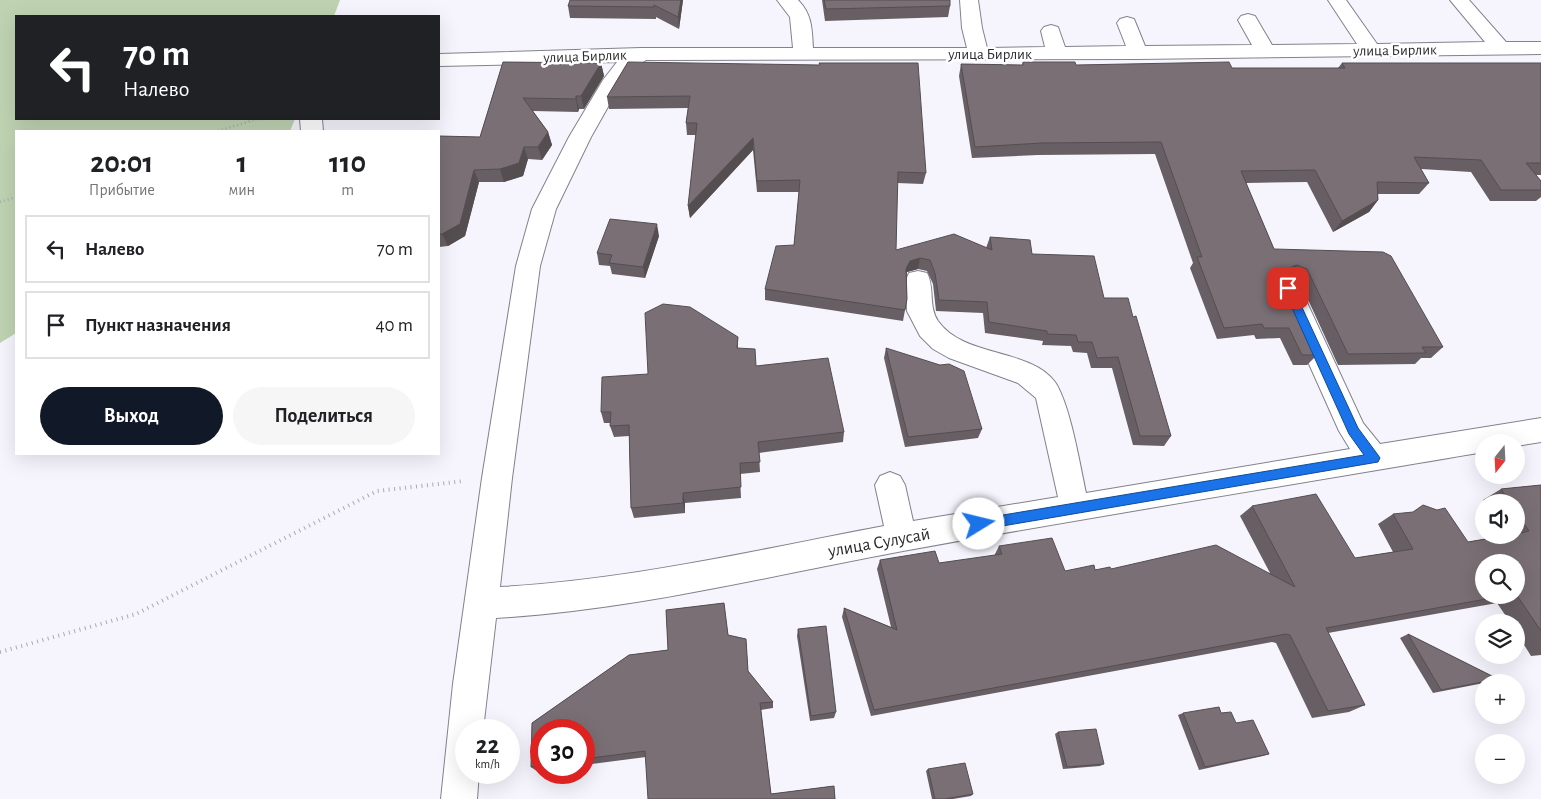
<!DOCTYPE html>
<html lang="ru">
<head>
<meta charset="utf-8">
<style>
  body { margin:0; font-family:"Alegreya Sans",sans-serif; background:#f6f6f6; color:#202124; height:100vh; display:flex; flex-direction:column; font-size:19px; white-space:nowrap }
  * { box-sizing:border-box; margin:0 }
  p { font-size:16px; color:#757577 }
  .icon { flex:none; width:28px; height:28px; fill:none; stroke:currentColor; stroke-width:2; stroke-linecap:round; stroke-linejoin:round }
  .map { position:relative; flex:1; overflow:hidden }
  .side { position:absolute; left:15px; top:130px; width:425px; height:325px; display:flex; flex-direction:column; background:#fff; border-radius:0px; box-shadow:0 5px 20px #0002 }
  .side>* { flex:none }
  .hud { position:absolute; left:15px; top:15px; width:425px; height:105px; border-radius:0px; box-shadow:0 5px 20px #0002; background:#202124; color:#fff; overflow:hidden }
  .needle { width:32px; rotate:198deg }
  .buttons { position:absolute; left:1475px; top:434px; display:grid; gap:10px }
  .buttons a { display:grid; place-items:center; width:50px; height:50px; border-radius:50%; background:#fff; box-shadow:0 5px 20px #0002; font-size:25px }
  .speed { position:absolute; left:455px; top:719px; display:flex; gap:10px; font-size:25px; font-weight:700; text-align:center }
  .speed>* { display:grid; place-content:center; width:65px; height:65px; border-radius:50%; background:#fff; box-shadow:0 5px 20px #0002; line-height:1 }
  .speed small { font-size:12px; font-weight:400 }
  .speed .limit { border:8px solid #d22; background:#fff; color:#111 }
  .pin { position:absolute; display:grid; place-items:center; width:42px; height:42px; color:#fff; margin:-21px; border-radius:10px; box-shadow:0 2px 8px #0006 }
  .me { position:absolute; width:55px; margin:-28px; rotate:81deg; stroke-linejoin:round; filter:drop-shadow(0 0 4px #0008) }
  .turn { display:flex; align-items:center; gap:18px; height:105px; padding:0 25px; font-size:22px }
  .turn .icon { width:65px; height:65px; stroke-width:2.5 }
  .turn b { display:block; font-size:35px; line-height:42px }
  .eta { display:flex; justify-content:space-evenly; align-items:center; height:85px; text-align:center }
  .eta b { font-size:30px; font-weight:700; line-height:35px }
  .button { display:flex; gap:10px; margin-top:auto; padding:10px 25px }
  .button a { flex:1; height:58px; border-radius:30px; background:#111827; color:#fff; font-size:20px; font-weight:700; line-height:58px; text-align:center }
  .button a+a { background:#f6f6f6; color:#202124 }
  ul { padding:0; list-style:none }
  li { display:flex; align-items:center; gap:15px; height:68px; margin:0 10px 8px; padding:0 15px; border:2px solid #e0e0e0; border-radius:0px }
  li div { flex:1 }
  li b { display:block; font-size:19px }
  li em { font-style:normal }
  .map>svg:first-child { display:block }
  .green { fill:#bfd3b2 }
  .lines { fill:none; stroke-linecap:round; stroke-linejoin:round }
  .street-casing { stroke:#83828c; stroke-width:2 }
  .path-far1 { stroke:#abaab1; stroke-width:2.5; stroke-dasharray:1 3; stroke-linecap:butt }
  .path { stroke:#abaab1; stroke-width:4; stroke-dasharray:1 4.5; stroke-linecap:butt }
  .street { fill:#fff; fill-rule:evenodd }
  .wall { fill:#685f64; fill-rule:evenodd }
  .shaded-wall { fill:#554e51 }
  .building { fill:#796f74; stroke:#554e51 }
  .route { fill:#1a73e8; stroke:#114b97 }
  .labels { text-anchor:middle; stroke-width:5; stroke-linejoin:round; paint-order:stroke }
  .far-street-label { font-size:15px; fill:#2d2d31; stroke:#fff }
  .street-label { font-size:18px; fill:#2d2d31; stroke:#fff }
</style>
</head>
<body>
<div class="map">
<svg width="1541" height="799" viewBox="0 0 1541 799">
  <rect width="100%" height="100%" fill="#f6f5fe"/>
  <path class="green" d="M0,0H340L334,16H16V119H295L290,131H16V333L0,343Z"/>
  <g class="lines">
    <g class="street-casing">
      <g id="street">
        <path d="M777,0H798C812,14 812,29 813,48H967L962,28L960,0H978L982,28L987,48L1045,47L1041,31L1044,27L1051,25L1058,27L1065,47L1126,46L1117,23L1120,19L1127,17L1134,19L1145,46L1252,45L1238,20L1241,16L1248,14L1255,16L1272,45L1357,44L1328,0H1346L1377,44L1485,42L1450,0H1469L1506,42H1541V54L1138,59L646,60L630,71L622,82L591,137L556,209L540,266L512,478L500,587C629,580 757,550 884,526L875,485L880,476L890,472L900,476L905,485L913,521L1058,497L1036,398L1018,383L949,358L933,349L920,336L907,311L906,280L909,273L918,271L927,273C935,288 928,306 938,321C964,358 1030,348 1055,382C1070,404 1080,465 1086,493L1350,449L1339,431L1275,288L1279,281L1288,278L1297,281L1363,423L1380,444L1541,418V442L1516,446V442H1484V452C1290,485 1096,516 903,551C768,576 634,610 496,618L483,730H466V772H479L477,799H441L453,684L482,478L516,266L532,209L569,137L603,80L617,62L439,66V54L641,48H793L790,17Z"/>
        <path d="M300,119H322L323,131H301Z"/>
      </g>
    </g>
    <g class="path-far1">
      <path d="M218,131L257,119"/>
      <path d="M0,202L16,197"/>
    </g>
    <path class="path" d="M0,652L136,614L377,491L464,481"/>
    <use href="#street" class="street"/>
  </g>
  <g class="wall">
    <path d="M683,0L679,29L656,17V19L570,18L568,6Z"/>
    <path d="M822,0H950V6L948,17L825,21Z"/>
    <path d="M503,62L601,63L604,76L584,109H579L578,112L533,111L548,132L552,145L542,160L528,159L523,176L504,182H479L465,236L448,246L439,247V136L480,137Z"/>
    <path d="M628,62L926,173L923,184L897,183L896,250L986,248L990,237L1032,254L1104,298L1133,317L1171,436L1164,446L1133,445L1112,368H1091L1087,353L1073,352L1071,346L1042,345L1043,341L985,333L983,313L936,311L933,284L927,271L918,269L907,272V299L903,321L765,300V289L794,245L799,192H757L753,150L690,218L688,206L696,135H687L686,123L688,108L609,109L607,97Z"/>
    <path d="M1023,62L1076,65L1232,68H1338L1342,63H1541V175H1536L1541,181V197L1536,201H1490L1471,172L1421,169L1429,183L1419,194H1378V200L1369,212L1333,232L1307,182L1246,183L1274,249L1443,347L1431,358H1421L1415,364L1338,365L1299,280L1289,276L1282,278L1317,355L1307,365H1293L1280,338L1256,339L1254,335L1217,339L1190,268L1193,263L1155,154L1038,155L972,158L959,76L961,64L1022,65Z"/>
    <path d="M659,236L645,278L612,274L610,266L599,265L597,253Z"/>
    <path d="M738,337V348L756,366L844,432L843,442L759,453L760,472L740,474L741,498L685,503V513L634,518L631,508L629,436L614,437L610,426V423H604L601,412L648,374Z"/>
    <path d="M886,348L982,429L978,438L905,447L884,358Z"/>
    <path d="M1541,485V655L1531,656L1516,632V622H1510L1497,603L1328,633L1365,705L1349,712L1312,718L1276,643L1272,642L871,716L842,617L844,608L891,627L877,569L880,560L939,563L994,556L999,546L1065,571L1111,569L1270,573L1240,516L1252,506L1355,558L1393,552L1378,524L1393,514L1468,542L1506,535H1516V502H1485L1483,500L1501,489ZM1516,562V595H1484Z"/>
    <path d="M724,603L728,635L746,639L748,671L773,702V708L761,710L771,794L834,786L835,799H648L646,757L584,765V730H541V771L538,772L531,767L532,723L629,655L668,650L666,610Z"/>
    <path d="M798,629L836,712L834,718L810,721L797,636Z"/>
    <path d="M1408,634L1498,679L1489,682H1484V683L1433,693L1400,638Z"/>
    <path d="M1183,713H1221L1236,723L1269,754L1263,756L1199,770L1178,715Z"/>
    <path d="M1058,732L1104,764L1100,766L1063,769L1055,734Z"/>
    <path d="M928,769L973,794L971,796L953,799H932L926,771Z"/>
  </g>
  <g class="shaded-wall">
    <path d="M681,0H683L679,29L678,17Z"/>
    <path d="M601,63L604,76L584,109L581,96Z"/>
    <path d="M576,96L579,109L578,112L576,99Z"/>
    <path d="M548,132L552,145L542,160L538,147Z"/>
    <path d="M753,138V150L690,218L688,206Z"/>
    <path d="M524,147L528,159L523,176L504,182L500,169Z"/>
    <path d="M474,170L479,182L465,236L448,246L442,234Z"/>
    <path d="M1378,200L1369,212L1333,232L1342,221Z"/>
    <path d="M657,224L659,236L645,278L643,267Z"/>
    <path d="M920,258L918,269L907,272L904,280L906,269L910,261Z"/>
    <path d="M1297,265L1289,276L1277,280L1286,269Z"/>
    <path d="M683,493L685,503V513L683,503Z"/>
  </g>
  <g class="building">
    <path d="M570,0H681L678,17L654,5V7L568,6Z"/>
    <path d="M824,0H950V6L826,9Z"/>
    <path d="M503,62L601,63L581,96H576V99L523,98L548,132L538,147H524L519,163L500,169L474,170L460,224L442,234H439V136L480,137Z"/>
    <path d="M628,62L820,65L819,63H918L926,173L898,172L896,250L954,234L992,250L990,237L1030,240L1032,254L1094,256L1104,298H1128L1133,317L1136,316L1171,436H1140L1118,357L1097,358L1092,342H1078L1076,335L1047,334V331L989,322L987,302L939,300L935,273L930,260L920,258L910,261L906,269L907,299L905,310L765,289L776,246L794,245L800,180L757,181L753,138L688,206L697,123H686L690,96L607,97Z"/>
    <path d="M1023,62H1075L1076,65L1229,62L1232,68H1345L1342,63H1541V163H1526L1541,181V190H1501L1481,160L1414,157L1429,183L1377,182L1378,200L1342,221L1315,170L1241,171L1274,249L1383,252L1391,256L1443,347H1422L1426,353L1348,354L1307,269L1297,265L1286,269L1282,278L1317,355H1302L1289,328H1264L1262,324L1224,328L1197,257H1202L1161,142L1042,143L975,147L961,64L1023,65Z"/>
    <path d="M610,219L657,224L643,267L609,263L612,255L597,253Z"/>
    <path d="M663,304L690,307L738,337L737,348L755,349L756,366L828,358L844,432L758,442L760,462L740,463L741,487L683,493V503L631,508L629,425L610,426L611,412H601L602,377L648,374L645,313Z"/>
    <path d="M886,348L940,365L949,364L964,371L982,429L908,437Z"/>
    <path d="M1541,485V631L1516,594V562H1484V595H1508L1326,628L1365,705L1328,711L1290,635L1286,634L874,710L844,608L897,630L880,560L935,551L939,563L1002,554L999,546L1052,538L1065,571L1094,565L1095,570L1110,567L1111,569L1216,545L1295,587L1252,506L1316,494L1355,558L1413,549L1393,514L1413,512L1423,505L1437,510L1445,508L1468,542L1509,535H1516V534L1529,531L1516,512V502H1510L1501,489Z"/>
    <path d="M724,603L728,635L746,639L748,671L773,702L760,703L771,794L834,786L835,799H648L645,751L584,759V730H541V765L531,767L532,723L629,655L668,650L666,610Z"/>
    <path d="M826,626L836,712L811,716L798,629Z"/>
    <path d="M1408,634L1498,679L1441,690Z"/>
    <path d="M1219,707L1221,713L1231,712L1236,723L1253,720L1269,754L1205,767L1183,713Z"/>
    <path d="M1096,729L1104,764L1067,767L1058,732Z"/>
    <path d="M965,763L973,794L945,799H935L928,769Z"/>
  </g>
  <path class="route" d="M1288,284L1293,288L1358,428L1378,455L1380,458L1378,462L979,530L974,529L972,524L974,520L979,519L1364,455L1349,434L1283,288Z"/>
  <g class="labels">
    <g class="far-street-label">
      <text transform="translate(1395 50) rotate(-1)" y="5">улица Бирлик</text>
      <text x="990" y="59">улица Бирлик</text>
      <text transform="translate(585 56) rotate(-2)" y="5">улица Бирлик</text>
    </g>
    <g class="street-label">
      <text transform="translate(879 542) rotate(-10)" y="6">улица Сулусай</text>
    </g>
  </g>
</svg>
<div class="buttons">
<a><svg class="needle" viewBox="-14 -14 28 28"><path d="M0-13l5 13h-10z" fill="#e53935"/><path d="M0 13l5-13h-10z" fill="#757577"/></svg></a>
<a><svg class="icon" aria-label="sound" viewBox="0 0 24 24"><path d="M4 9h4l5-4v14l-5-4H4zM17 9q2 3 0 6"/></svg></a>
<a><svg class="icon" aria-label="search" viewBox="0 0 24 24"><circle cx="10" cy="10" r="6"/><path d="M15 15l6 6"/></svg></a>
<a><svg class="icon" aria-label="layers" viewBox="0 0 24 24"><path d="M12 4l9 5-9 5-9-5zM3 14l9 5 9-5"/></svg></a>
<a>+</a>
<a>−</a>
</div>
<div class="speed"><div>22<small>km/h</small></div><div class="limit">30</div></div>
<div class="pin" style="left:1288px;top:288px;background:#d93025"><svg class="icon" aria-label="arrive" viewBox="0 0 24 24"><path d="M6 21V4h12l-3 4 3 4H6"/></svg></div>
<svg class="me" style="left:979px;top:524px" viewBox="-20 -20 40 40"><circle r="19" fill="#fff"/><path d="M0-13L10 11 0 6-10 11z" fill="#1a73e8"/></svg>
<div class="hud">
<div class="turn"><svg class="icon" aria-label="left" viewBox="0 0 24 24"><path d="M17 20v-9H6M10 6l-5 5 5 5"/></svg><div><b>70 m</b>Налево</div></div>
</div>
<section class="side">
<div class="eta">
<div><b>20:01</b><p>Прибытие</p></div>
<div><b>1</b><p>мин</p></div>
<div><b>110</b><p>m</p></div>
</div>
<ul>
<li><svg class="icon" aria-label="left" viewBox="0 0 24 24"><path d="M17 20v-9H6M10 6l-5 5 5 5"/></svg><div><b>Налево</b></div><em>70 m</em></li>
<li><svg class="icon" aria-label="arrive" viewBox="0 0 24 24"><path d="M6 21V4h12l-3 4 3 4H6"/></svg><div><b>Пункт назначения</b></div><em>40 m</em></li>
</ul>
<div class="button"><a>Выход</a><a>Поделиться</a></div>
</section>
</div>
</body>
</html>
